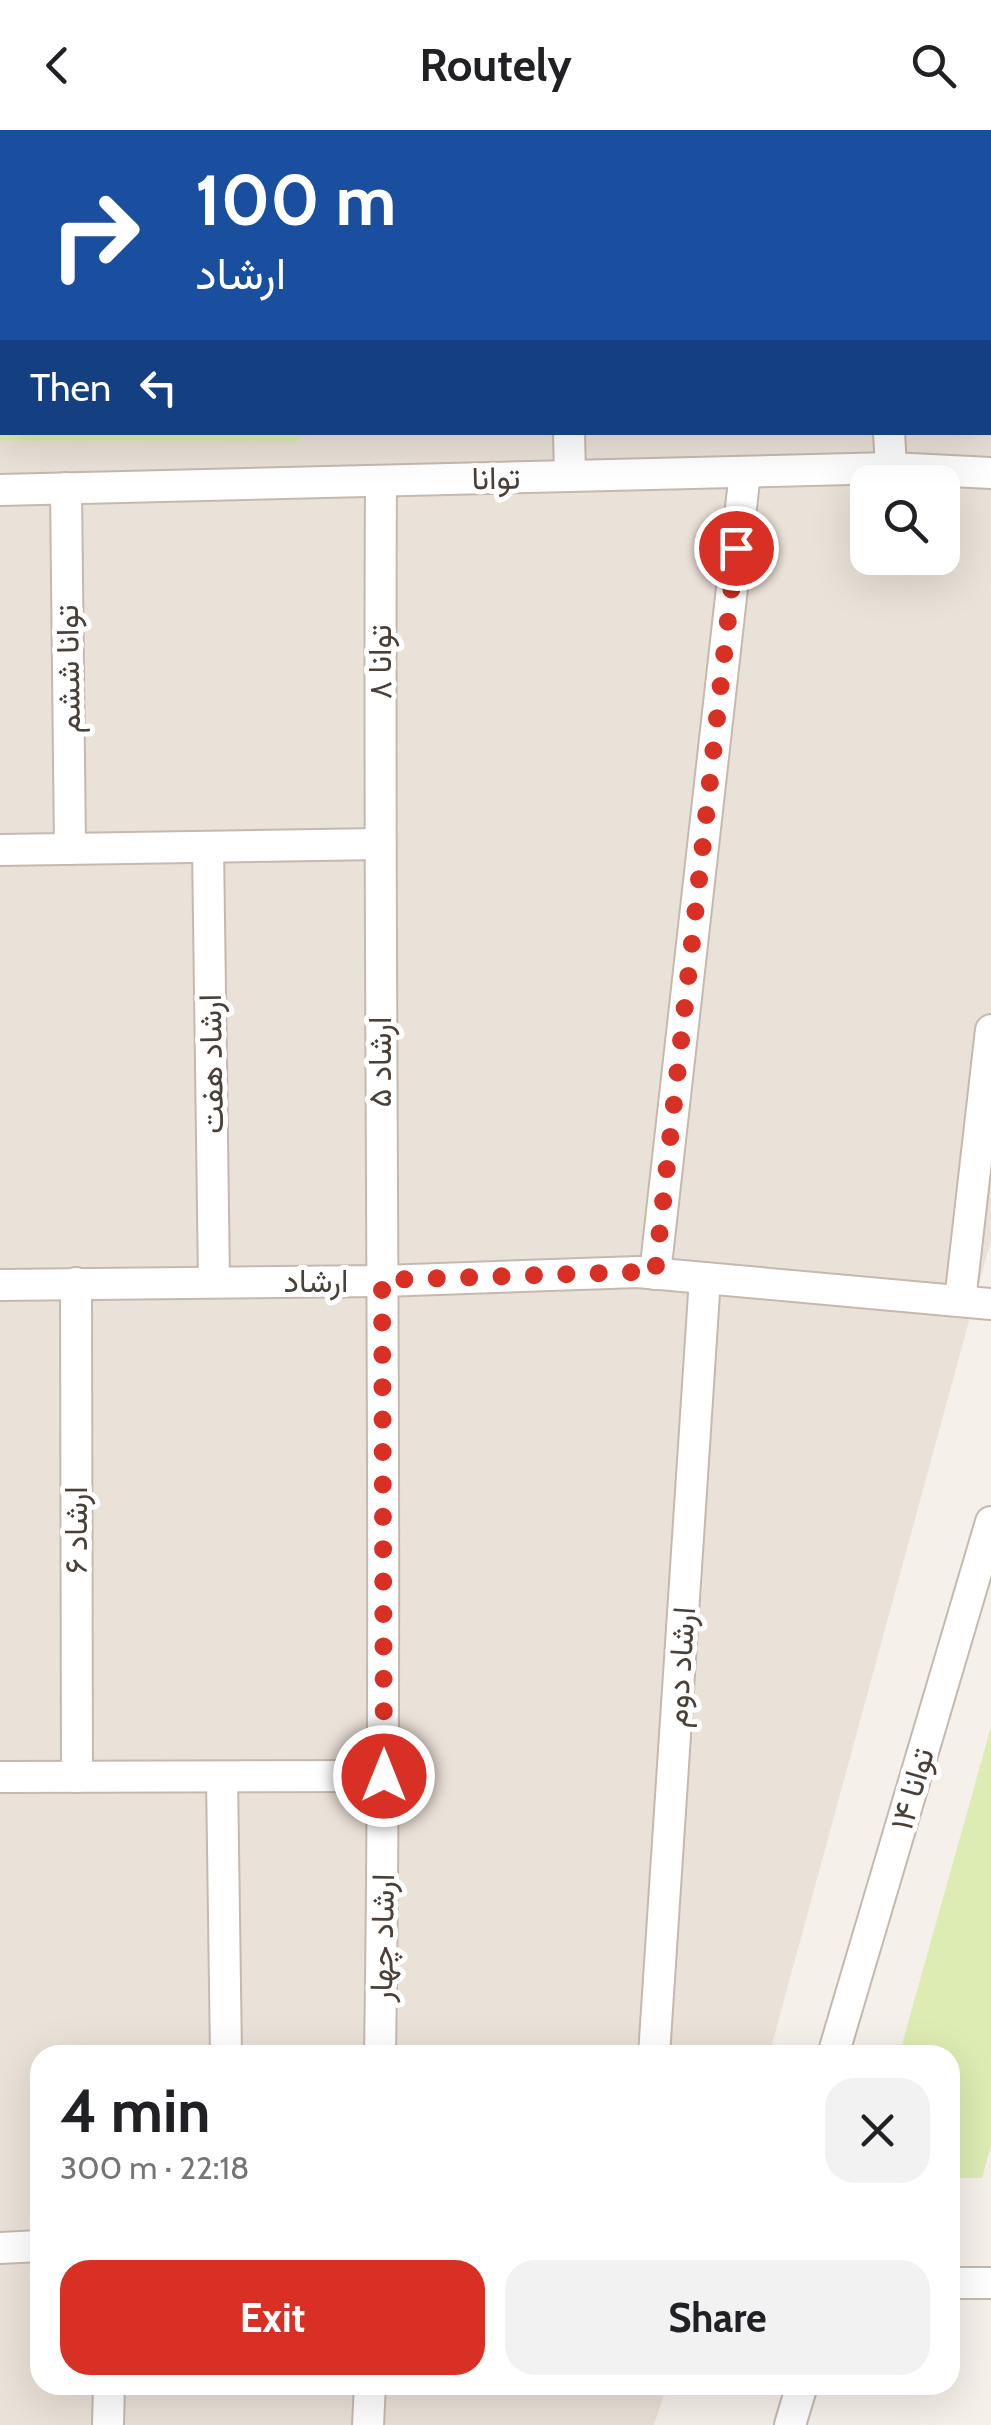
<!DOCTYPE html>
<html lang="en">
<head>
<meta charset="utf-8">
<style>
  body { margin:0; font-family:Cabin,Vazirmatn,sans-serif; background:#f2f2f2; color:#202124; height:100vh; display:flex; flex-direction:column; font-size:38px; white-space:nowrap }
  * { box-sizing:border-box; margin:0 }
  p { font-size:32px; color:#757577 }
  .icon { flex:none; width:55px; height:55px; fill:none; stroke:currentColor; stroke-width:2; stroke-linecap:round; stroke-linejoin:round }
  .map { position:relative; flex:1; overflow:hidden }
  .panel { position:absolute; left:30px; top:1915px; width:930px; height:350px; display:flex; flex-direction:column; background:#fff; border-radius:30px; box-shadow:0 10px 40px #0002 }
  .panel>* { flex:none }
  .banner { position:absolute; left:0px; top:0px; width:992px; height:305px; box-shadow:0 10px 40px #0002; background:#1a4fa0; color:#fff; overflow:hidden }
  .tools { position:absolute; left:850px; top:335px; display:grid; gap:20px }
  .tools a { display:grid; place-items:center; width:110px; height:110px; border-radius:20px; background:#fff; box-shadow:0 10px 40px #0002; font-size:50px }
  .pin { position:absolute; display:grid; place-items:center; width:85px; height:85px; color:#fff; margin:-42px; border:5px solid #fff; border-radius:50%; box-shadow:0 2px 10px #0007 }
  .me { position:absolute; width:110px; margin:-55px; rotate:0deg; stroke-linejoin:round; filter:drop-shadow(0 0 8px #0008) }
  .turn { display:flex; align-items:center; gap:35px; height:210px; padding:0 30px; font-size:45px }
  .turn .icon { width:130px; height:130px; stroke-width:2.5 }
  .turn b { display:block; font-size:70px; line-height:85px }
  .then { display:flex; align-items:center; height:95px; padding:0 30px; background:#0003; gap:20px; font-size:38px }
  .round { display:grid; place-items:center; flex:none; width:105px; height:105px; border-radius:30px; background:#f2f2f2 }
  .head { display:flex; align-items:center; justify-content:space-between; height:170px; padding:0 30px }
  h1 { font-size:60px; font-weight:800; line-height:75px }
  .cta { display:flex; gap:20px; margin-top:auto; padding:20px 30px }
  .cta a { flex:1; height:115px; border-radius:30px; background:#d93025; color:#fff; font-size:40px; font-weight:800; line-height:115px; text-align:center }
  .cta a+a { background:#f2f2f2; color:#202124 }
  header { display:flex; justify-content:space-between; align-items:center; height:130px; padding:0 30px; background:#fff; font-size:45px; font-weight:800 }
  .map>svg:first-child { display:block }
  .residential { fill:#eae1d8; fill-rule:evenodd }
  .green { fill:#dcecb2 }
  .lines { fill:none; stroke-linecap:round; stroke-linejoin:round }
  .street-casing { stroke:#c5b9af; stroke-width:34 }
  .street { stroke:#fff; stroke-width:30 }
  .route { stroke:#d93025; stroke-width:18; stroke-dasharray:0 32.4 }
  .labels { text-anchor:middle; stroke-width:10; stroke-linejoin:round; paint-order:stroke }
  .street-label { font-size:32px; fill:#4b4038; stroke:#fff }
</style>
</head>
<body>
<header><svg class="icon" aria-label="back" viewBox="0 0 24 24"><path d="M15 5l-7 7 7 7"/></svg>Routely<svg class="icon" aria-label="search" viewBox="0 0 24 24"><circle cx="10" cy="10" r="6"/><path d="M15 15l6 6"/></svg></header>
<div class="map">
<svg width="991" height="2295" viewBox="0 0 991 2295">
  <rect width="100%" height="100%" fill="#f6f0ea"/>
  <path class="residential" d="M0,0H991V1110L769,1925H40V2255H667L654,2295H0ZM2,2H990V302H2ZM868,352H942V428H868Z"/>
  <g class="green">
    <path d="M0,0H283V2H2V302H300V312L0,311Z"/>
    <path d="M991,1597V2014L982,2048H950V1925H899Z"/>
  </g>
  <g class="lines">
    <g class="street-casing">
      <g id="street">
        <path d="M559,0V2"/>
        <path d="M872,0V2"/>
        <path d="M569,302L570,346"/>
        <path d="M889,302L891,338"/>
        <path d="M66,358L70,719"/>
        <path d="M0,360L891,338L991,343"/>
        <path d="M208,717L214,1151"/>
        <path d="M0,720L379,714"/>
        <path d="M655,1144L745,342"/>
        <path d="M76,1153L77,1647"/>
        <path d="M0,1155L382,1151L638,1142L991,1174"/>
        <path d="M960,1171L991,900"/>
        <path d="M0,1647L384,1646"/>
        <path d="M222,1647L226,1925"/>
        <path d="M380,1925C388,1400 378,875 381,351"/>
        <path d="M654,1925L705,1148"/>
        <path d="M833,1925L991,1392"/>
        <path d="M0,2118L40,2116"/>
        <path d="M950,2153H991"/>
        <path d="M108,2295L109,2255"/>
        <path d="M368,2295L370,2255"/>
        <path d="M790,2295L802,2255"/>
      </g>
    </g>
    <use href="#street" class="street"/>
  </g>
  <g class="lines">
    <path class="route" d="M384,1646L382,1150L638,1142L655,1144L736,418"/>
  </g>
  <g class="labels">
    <g class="street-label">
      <text transform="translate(496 348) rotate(-1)" y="11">توانا</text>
      <text transform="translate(380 532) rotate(-90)" y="11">توانا ۸</text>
      <text transform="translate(68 539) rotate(-91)" y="11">توانا ششم</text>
      <text transform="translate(380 932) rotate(-90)" y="11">ارشاد ۵</text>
      <text transform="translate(211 934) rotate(-91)" y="11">ارشاد هفت</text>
      <text x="316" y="1162">ارشاد</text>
      <text transform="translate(76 1400) rotate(-90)" y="11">ارشاد ۶</text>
      <text transform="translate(680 1537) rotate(-86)" y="11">ارشاد دوم</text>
      <text transform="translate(912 1659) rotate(-74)" y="11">توانا ۱۴</text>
      <text transform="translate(382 1808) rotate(-89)" y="11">ارشاد چهار</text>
    </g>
  </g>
</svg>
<div class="tools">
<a><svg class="icon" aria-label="search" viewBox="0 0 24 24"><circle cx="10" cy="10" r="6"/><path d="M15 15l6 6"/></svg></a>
</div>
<div class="pin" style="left:736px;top:418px;background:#d93025"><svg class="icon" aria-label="arrive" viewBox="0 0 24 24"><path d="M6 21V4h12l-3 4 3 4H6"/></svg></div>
<svg class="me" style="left:384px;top:1646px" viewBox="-20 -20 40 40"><circle r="17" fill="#d93025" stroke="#fff" stroke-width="3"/><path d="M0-11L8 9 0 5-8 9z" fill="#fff"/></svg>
<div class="banner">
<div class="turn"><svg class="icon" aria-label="right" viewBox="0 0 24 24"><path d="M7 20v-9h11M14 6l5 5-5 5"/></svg><div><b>100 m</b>ارشاد</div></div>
<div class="then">Then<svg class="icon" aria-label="left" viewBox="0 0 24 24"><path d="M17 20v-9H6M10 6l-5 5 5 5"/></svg></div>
</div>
<section class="panel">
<div class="head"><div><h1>4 min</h1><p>300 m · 22:18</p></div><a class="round"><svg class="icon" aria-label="close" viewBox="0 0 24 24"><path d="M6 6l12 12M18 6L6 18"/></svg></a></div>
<div class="cta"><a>Exit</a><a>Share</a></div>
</section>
</div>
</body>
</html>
